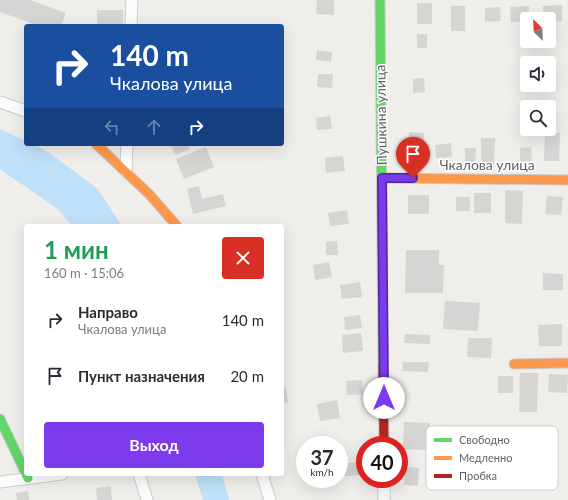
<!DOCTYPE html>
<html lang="ru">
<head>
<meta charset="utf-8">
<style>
  body { margin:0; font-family:Lato,sans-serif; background:#f7f7f7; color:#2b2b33; height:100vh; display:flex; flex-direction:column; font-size:15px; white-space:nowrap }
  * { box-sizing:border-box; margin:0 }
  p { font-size:13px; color:#7c7c81 }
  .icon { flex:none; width:22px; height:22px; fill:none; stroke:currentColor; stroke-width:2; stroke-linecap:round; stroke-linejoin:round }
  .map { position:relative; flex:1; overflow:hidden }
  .panel { position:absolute; left:24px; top:224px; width:260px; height:252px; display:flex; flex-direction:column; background:#fff; border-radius:4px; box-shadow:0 4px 16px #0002 }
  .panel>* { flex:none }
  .hud { position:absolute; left:24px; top:24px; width:260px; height:122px; border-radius:4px; box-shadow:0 4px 16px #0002; background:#1a4fa0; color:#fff; overflow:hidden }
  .needle { width:26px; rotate:336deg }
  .controls { position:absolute; left:520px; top:12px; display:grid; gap:8px }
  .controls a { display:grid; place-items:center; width:36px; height:36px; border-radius:4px; background:#fff; box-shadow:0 4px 16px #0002; font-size:20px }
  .speed { position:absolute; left:296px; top:436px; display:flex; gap:8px; font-size:20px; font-weight:700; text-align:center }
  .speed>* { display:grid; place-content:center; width:52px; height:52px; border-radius:50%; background:#fff; box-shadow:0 4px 16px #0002; line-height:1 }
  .speed small { font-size:10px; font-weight:400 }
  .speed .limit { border:6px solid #d22; background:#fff; color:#111 }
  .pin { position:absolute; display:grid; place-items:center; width:34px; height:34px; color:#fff; margin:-41px -17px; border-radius:50% 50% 50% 0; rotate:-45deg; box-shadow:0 0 4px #0007 }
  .pin .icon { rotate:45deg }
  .me { position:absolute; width:44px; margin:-22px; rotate:0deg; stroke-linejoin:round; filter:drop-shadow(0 0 3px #0008) }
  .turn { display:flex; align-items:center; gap:14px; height:84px; padding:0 20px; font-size:18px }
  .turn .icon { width:52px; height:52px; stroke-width:2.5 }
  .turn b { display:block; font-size:28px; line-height:34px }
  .lanes { display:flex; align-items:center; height:38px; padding:0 20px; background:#0003; justify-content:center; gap:20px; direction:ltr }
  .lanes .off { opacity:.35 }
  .round { display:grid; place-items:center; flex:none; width:42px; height:42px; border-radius:4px; background:#f7f7f7 }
  .summary { display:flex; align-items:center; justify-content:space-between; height:68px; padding:0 20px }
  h1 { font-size:24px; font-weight:700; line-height:30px; color:#1e9e55 }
  .action { display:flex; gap:8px; margin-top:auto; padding:8px 20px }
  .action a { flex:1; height:46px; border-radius:4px; background:#7c3aed; color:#fff; font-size:16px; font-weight:700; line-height:46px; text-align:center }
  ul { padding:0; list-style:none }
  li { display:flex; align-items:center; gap:12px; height:56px; padding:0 20px }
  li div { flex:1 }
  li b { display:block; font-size:15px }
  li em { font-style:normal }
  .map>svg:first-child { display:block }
  .water { fill:#bfe0f9 }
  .building { fill:#d6d5d3 }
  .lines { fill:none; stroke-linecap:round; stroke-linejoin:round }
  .street-casing { stroke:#cbcccc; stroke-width:13 }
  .fast-casing { stroke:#cacacb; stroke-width:11 }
  .slow-casing { stroke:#cacacb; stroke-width:11 }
  .jam-casing { stroke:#cacacb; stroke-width:11 }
  .street { stroke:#fdfcfc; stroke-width:11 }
  .fast { stroke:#63d668; stroke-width:9 }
  .slow { stroke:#ff974d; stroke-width:9 }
  .jam { stroke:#b3261e; stroke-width:9 }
  .route-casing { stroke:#51269a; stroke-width:10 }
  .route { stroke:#7c3aed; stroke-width:7 }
  .labels { text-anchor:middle; stroke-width:3; stroke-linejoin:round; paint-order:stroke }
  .street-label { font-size:14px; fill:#5f6368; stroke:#fff }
  .key { fill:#fff; stroke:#cfd0d2; stroke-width:1 }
  .key-label { font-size:11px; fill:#5f6368 }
</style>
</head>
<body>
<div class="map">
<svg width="568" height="500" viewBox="0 0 568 500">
  <rect width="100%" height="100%" fill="#efeeea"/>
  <g class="water">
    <path d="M0,129L26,141V144H32L45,150L97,188L122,226H72L59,210L0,169Z"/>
    <path d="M195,474H222L229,500H203Z"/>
  </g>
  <g class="building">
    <path d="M0,0H30L66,13L61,26H39L0,12Z"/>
    <path d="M317,0H334V15L316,14Z"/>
    <rect x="417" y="3" width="15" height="21"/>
    <path d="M562,5V21L549,22V19H543V6Z"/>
    <rect x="451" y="6" width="14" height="25"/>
    <path d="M529,6V19H527V21L511,22L510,7Z"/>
    <path d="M500,7L501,21L485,22V8Z"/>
    <rect x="97" y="10" width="26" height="16"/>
    <rect x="417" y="34" width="10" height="14"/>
    <path d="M317,50L332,52L331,62L316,60Z"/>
    <path d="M318,74H333L332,88L317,87Z"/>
    <path d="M424,78L425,92L413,93V79Z"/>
    <path d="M330,116L332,129L317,130L316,118Z"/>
    <path d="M409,132L424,133L423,148L409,147Z"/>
    <path d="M545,132L560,133L559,161H544Z"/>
    <path d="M481,138H495L494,164H481Z"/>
    <path d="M451,143L452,157L436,158L435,145Z"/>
    <path d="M171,144H188L190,149L175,155Z"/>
    <path d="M206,147L214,167L184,179L176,159Z"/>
    <path d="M531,147L532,161L520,162V148Z"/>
    <path d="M465,148H476L475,164H465Z"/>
    <path d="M343,156L345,171L326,173L325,158Z"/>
    <path d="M199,186L202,199L223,194L226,206L193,214L187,189Z"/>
    <path d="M505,190L523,191L522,224L505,223Z"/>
    <rect x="474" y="193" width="17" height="20"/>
    <rect x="408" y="195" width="21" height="19"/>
    <path d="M547,196L563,197L561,215L545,214Z"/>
    <rect x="456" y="197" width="14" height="14"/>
    <path d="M347,210L349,224L330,226L328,213Z"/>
    <path d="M337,241L338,255H326V242Z"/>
    <path d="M406,250H439V265H444L443,293H405Z"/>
    <path d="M329,262L332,277L315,280L313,265Z"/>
    <path d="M543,273L563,274V290H543Z"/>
    <path d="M360,282L362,297L342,299L340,285Z"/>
    <path d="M445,301L480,303L478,331L443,329Z"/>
    <path d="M360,315L362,328L345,330L344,317Z"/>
    <path d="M562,324V346H539L538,325Z"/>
    <path d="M361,333L363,351L343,353L342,335Z"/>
    <path d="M405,334L430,335V344L404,343Z"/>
    <path d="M468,338H492L491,358L467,357Z"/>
    <path d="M403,362H429L428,372L402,371Z"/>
    <path d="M520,373H538L537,412H519Z"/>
    <path d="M549,374L568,375L567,393L548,392Z"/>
    <rect x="498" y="376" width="15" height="17"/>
    <path d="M362,380L363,394L347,395L346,381Z"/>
    <path d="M282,387H286L288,402L282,403Z"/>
    <path d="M337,400L340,418L320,421L317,404Z"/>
    <path d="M404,422L430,423V450L403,449Z"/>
    <path d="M365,462V475L345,476L344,463Z"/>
    <path d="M405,467L419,468L418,486L404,485Z"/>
    <path d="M111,486L112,500H97L96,488Z"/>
    <path d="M28,491L29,500H17L16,493Z"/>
  </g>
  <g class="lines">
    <g class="street-casing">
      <g id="street">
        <path d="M131,26L132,0"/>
        <path d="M0,102L26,111"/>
        <path d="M126,172L127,144"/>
        <path d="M139,474L147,500"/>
        <path d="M262,474L270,500"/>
        <path d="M384,479V500"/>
        <path d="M0,482L62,474"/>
      </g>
    </g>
    <g class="fast-casing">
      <g id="fast">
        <path d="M380,0L383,366"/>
        <path d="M0,419L28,478"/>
      </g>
    </g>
    <g class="slow-casing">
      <g id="slow">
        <path d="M96,144L149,194L177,226"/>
        <path d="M382,178L568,180"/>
        <path d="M514,364L568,363"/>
      </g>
    </g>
    <g class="jam-casing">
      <path id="jam" d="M383,366L384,445"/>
    </g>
    <use href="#street" class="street"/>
    <use href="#fast" class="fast"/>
    <use href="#slow" class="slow"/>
    <use href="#jam" class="jam"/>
  </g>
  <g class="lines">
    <g class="route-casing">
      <path id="route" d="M384,398L382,178H413"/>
    </g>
    <use href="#route" class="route"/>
  </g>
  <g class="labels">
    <g class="street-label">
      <text transform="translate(381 115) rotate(-91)" y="5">Пушкина улица</text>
      <text x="487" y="170">Чкалова улица</text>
    </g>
  </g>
  <rect x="426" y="426" width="132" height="64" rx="6" class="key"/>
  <rect x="434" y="438" width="18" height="4" fill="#63d668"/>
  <rect x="434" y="456" width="18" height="4" fill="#ff974d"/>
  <rect x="434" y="474" width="18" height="4" fill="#b3261e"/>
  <g class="key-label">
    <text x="459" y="444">Свободно</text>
    <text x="459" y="462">Медленно</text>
    <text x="459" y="480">Пробка</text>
  </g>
</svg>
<div class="controls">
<a><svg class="needle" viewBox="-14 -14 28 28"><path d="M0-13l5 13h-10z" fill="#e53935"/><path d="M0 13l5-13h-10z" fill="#7c7c81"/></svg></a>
<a><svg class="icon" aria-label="sound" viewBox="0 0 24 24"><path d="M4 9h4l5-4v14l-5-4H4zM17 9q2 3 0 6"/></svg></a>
<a><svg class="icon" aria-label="search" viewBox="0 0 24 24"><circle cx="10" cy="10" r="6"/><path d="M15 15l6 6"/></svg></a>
</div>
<div class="speed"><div>37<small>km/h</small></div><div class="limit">40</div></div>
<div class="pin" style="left:413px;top:178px;background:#d93025"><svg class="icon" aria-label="arrive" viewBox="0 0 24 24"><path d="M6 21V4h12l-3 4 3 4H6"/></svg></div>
<svg class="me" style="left:384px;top:398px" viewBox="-20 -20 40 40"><circle r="19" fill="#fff"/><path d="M0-13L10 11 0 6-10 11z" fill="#7c3aed"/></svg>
<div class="hud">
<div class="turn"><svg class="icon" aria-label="right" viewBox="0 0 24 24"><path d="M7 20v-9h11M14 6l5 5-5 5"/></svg><div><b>140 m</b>Чкалова улица</div></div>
<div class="lanes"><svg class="icon off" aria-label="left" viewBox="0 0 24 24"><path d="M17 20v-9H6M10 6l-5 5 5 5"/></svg><svg class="icon off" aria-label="ahead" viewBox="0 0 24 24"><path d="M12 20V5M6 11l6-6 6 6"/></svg><svg class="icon" aria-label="right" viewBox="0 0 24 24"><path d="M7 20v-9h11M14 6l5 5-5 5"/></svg></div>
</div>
<section class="panel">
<div class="summary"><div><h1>1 мин</h1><p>160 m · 15:06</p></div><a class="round" style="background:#d93025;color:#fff"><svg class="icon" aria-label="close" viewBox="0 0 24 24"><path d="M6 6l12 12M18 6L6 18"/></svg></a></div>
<ul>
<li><svg class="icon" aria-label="right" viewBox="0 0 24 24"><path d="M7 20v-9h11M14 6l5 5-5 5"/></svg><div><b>Направо</b><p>Чкалова улица</p></div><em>140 m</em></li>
<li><svg class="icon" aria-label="arrive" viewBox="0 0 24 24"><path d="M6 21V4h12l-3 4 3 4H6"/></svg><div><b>Пункт назначения</b></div><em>20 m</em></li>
</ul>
<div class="action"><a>Выход</a></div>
</section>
</div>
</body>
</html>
